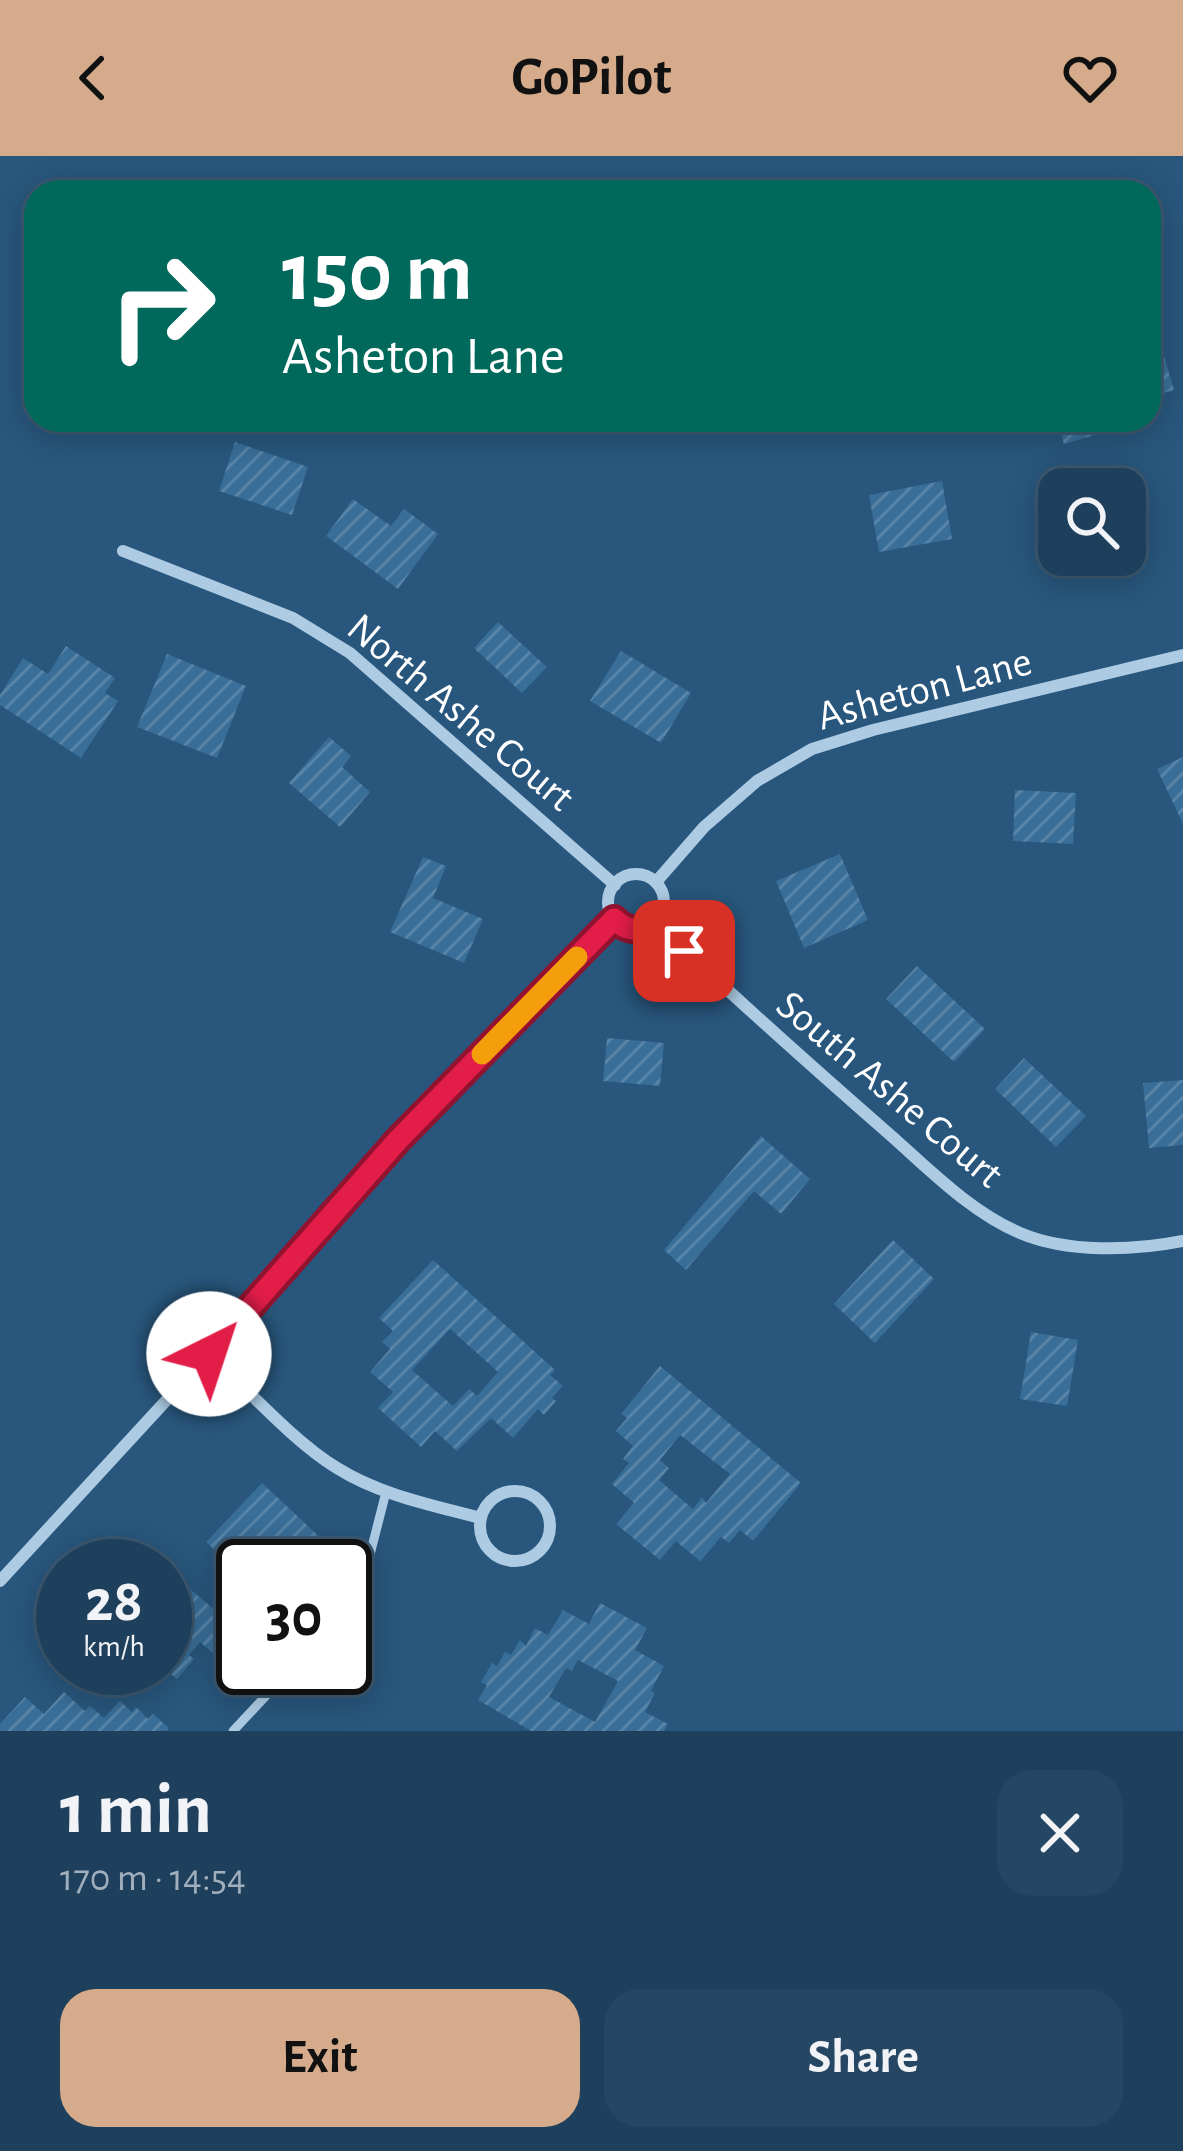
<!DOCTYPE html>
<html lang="en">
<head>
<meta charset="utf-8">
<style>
  body { margin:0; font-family:"Alegreya Sans",sans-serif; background:#264763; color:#f1f3f6; height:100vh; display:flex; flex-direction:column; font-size:45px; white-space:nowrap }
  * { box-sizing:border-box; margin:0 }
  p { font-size:39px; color:#a1afbc }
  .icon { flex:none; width:66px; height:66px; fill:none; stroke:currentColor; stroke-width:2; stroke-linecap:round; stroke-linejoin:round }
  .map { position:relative; height:1575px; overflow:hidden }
  .details { display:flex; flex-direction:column; background:#1e405d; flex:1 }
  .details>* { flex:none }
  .guide { position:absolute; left:24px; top:24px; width:1137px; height:252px; border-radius:36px; box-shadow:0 6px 30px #0003,0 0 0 3px #3c5972; background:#00695c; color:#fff; overflow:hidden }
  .buttons { position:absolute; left:1038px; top:312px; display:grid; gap:24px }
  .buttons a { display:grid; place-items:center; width:108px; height:108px; border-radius:24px; background:#1e405d; box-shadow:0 6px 30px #0003,0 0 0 3px #3c5972; font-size:60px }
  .speed { position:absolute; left:36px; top:1383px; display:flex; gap:24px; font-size:60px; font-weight:700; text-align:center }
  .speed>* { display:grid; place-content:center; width:156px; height:156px; border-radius:50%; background:#1e405d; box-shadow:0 6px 30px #0003,0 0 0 3px #3c5972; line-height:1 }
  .speed small { font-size:30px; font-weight:400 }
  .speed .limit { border:6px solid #111; border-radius:18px; background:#fff; color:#111 }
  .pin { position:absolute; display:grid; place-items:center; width:102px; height:102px; color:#fff; margin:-51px; border-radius:24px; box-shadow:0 6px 18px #0006 }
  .me { position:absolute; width:132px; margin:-66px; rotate:41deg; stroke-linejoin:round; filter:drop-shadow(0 0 9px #0008) }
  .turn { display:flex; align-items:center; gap:42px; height:252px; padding:0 60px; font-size:54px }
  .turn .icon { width:156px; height:156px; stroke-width:2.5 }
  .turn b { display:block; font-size:84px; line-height:102px }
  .round { display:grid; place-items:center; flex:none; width:126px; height:126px; border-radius:36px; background:#264763 }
  .head { display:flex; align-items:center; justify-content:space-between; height:204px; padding:0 60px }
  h1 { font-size:72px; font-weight:600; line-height:90px }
  .action { display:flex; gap:24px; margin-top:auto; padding:24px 60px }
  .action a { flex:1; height:138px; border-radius:36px; background:#d6ab8b; color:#111; font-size:48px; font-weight:600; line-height:138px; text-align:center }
  .action a+a { background:#264763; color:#f1f3f6 }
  header { display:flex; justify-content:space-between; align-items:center; height:156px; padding:0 60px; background:#d6ab8b; color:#111; font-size:54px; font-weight:600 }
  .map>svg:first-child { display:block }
  .building { fill:url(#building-hatch); fill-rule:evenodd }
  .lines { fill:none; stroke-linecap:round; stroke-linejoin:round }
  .lane { stroke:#adcce4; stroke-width:9 }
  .street { stroke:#adcce4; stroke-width:12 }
  .route-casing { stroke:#92132f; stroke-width:30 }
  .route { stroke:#e11d48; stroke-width:21 }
  .slow { stroke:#f59e0b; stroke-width:21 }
  .labels { text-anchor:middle; stroke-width:12; stroke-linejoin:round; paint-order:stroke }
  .street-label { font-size:42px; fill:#fff; stroke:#28567c }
</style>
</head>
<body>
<header><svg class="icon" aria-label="back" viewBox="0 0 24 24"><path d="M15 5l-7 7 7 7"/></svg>GoPilot<svg class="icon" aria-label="heart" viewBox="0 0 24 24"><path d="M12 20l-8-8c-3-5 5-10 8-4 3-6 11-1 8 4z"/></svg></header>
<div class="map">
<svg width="1183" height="1575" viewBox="0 0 1183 1575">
  <defs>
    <pattern id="building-hatch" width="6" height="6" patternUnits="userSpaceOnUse" patternTransform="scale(3)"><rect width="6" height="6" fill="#396e98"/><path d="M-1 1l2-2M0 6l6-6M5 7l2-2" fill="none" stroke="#5784a7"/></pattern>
  </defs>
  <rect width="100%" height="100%" fill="#28567c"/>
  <g class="building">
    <path d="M1164,200L1174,234L1150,241L1156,261L1149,264V205Z"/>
    <path d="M1057,264H1143V265L1064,288Z"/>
    <path d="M235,286L308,311L292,359L219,335Z"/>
    <path d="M942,325L952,383L879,396L869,339Z"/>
    <path d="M353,343L391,370L404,353L438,378L398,433L326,380Z"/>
    <path d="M498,466L547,511L522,537L474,492Z"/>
    <path d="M66,490L115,522L105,537L118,545L81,602L0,549V539L23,502L48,518Z"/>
    <path d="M621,495L691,537L661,587L590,545Z"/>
    <path d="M167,498L246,530L217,602L137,571Z"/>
    <path d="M329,581L351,600L342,611L370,636L340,671L289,627Z"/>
    <path d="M1183,601V668L1157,613Z"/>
    <path d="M1015,634L1076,637L1073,688L1013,685Z"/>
    <path d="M840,698L868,764L804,792L776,725Z"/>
    <path d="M423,701L446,710L433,742L483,763L464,807L390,776Z"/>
    <path d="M917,810L985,873L954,906L886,843Z"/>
    <path d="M607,882L664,887L660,930L603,925Z"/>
    <path d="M1024,902L1086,960L1056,991L995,933Z"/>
    <path d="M1183,924V989L1149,992L1143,927Z"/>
    <path d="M761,980L810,1023L781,1058L754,1035L686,1114L664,1094Z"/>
    <path d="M893,1084L934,1123L875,1187L834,1148Z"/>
    <path d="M433,1104L555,1214L550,1219L563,1230L552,1242L556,1245L544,1259L538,1253L513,1282L491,1262L457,1295L435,1275L421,1291L378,1252L393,1236L370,1216L390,1193L382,1186L393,1175L379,1162ZM450,1173L498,1216L477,1240L469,1233L453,1250L412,1214Z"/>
    <path d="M1031,1176L1078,1184L1067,1250L1020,1243Z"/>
    <path d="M660,1210L801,1327L753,1385L740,1374L729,1387L721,1381L700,1405L676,1385L660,1404L616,1368L634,1347L612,1328L629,1307L623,1303L633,1290L616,1275L627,1262L621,1258ZM680,1279L730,1318L706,1347L702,1341L693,1353L659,1324L669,1312L660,1304Z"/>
    <path d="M262,1327L322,1383L296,1410H243V1420L206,1386Z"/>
    <path d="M165,1412L241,1476L219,1502L200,1486L189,1499L194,1503L177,1523L165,1513Z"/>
    <path d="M600,1447L647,1472L635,1494L664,1510L651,1535L655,1537L645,1556L668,1568L664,1575H531L478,1544L487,1529L481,1526L492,1507L497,1510L505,1496L511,1499L520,1484L526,1490L535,1472L548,1479L563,1454L589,1468ZM578,1504L618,1525L595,1566L549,1541L566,1512L572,1515Z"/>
    <path d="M64,1536L85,1555L90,1550L104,1562L120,1545L132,1556L136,1551L148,1563L153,1558L169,1572L167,1575H0V1568L25,1541L44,1558Z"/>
  </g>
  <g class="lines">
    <g class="lane">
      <path d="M345,1448L363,1426L386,1336"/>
      <path d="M233,1575L292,1512"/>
    </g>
    <g class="street">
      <path d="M123,395L293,462L350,497L615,729"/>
      <circle cx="636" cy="746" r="28"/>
      <path d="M656,726L704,671L757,625L812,593L873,574L1183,499"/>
      <path d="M655,767C731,838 809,908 888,977C928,1012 969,1055 1020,1077C1067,1097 1133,1095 1183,1085"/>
      <path d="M209,1198C247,1233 294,1286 337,1312C380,1339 432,1349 480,1362"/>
      <circle cx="515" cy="1370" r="35"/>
      <path d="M0,1425L209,1198L398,984L614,763"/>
    </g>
  </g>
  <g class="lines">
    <g class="route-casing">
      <path id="route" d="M209,1198L398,984L614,763C626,775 640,777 655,767L684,795"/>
    </g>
    <use href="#route" class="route"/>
    <path class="slow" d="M482,898L577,801"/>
  </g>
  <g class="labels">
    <g class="street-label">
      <text transform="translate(924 531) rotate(-15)" y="15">Asheton Lane</text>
      <text transform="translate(462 555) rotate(40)" y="15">North Ashe Court</text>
      <text transform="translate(891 932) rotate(40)" y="15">South Ashe Court</text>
    </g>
  </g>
</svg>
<div class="buttons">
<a><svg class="icon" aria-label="search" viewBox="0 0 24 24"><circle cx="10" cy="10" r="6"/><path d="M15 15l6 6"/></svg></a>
</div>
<div class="speed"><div>28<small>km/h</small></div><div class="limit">30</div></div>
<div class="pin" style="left:684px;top:795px;background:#d93025"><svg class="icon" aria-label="arrive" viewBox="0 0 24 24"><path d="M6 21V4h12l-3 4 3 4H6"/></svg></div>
<svg class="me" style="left:209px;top:1198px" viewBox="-20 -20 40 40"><circle r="19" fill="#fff"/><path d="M0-13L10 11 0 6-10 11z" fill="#e11d48"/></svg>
<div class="guide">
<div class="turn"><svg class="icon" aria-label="right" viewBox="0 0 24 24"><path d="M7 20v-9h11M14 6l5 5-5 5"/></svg><div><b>150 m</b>Asheton Lane</div></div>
</div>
</div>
<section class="details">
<div class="head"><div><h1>1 min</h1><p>170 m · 14:54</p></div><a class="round"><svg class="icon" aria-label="close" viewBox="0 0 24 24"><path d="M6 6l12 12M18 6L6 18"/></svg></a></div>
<div class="action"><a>Exit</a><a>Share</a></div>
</section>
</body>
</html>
